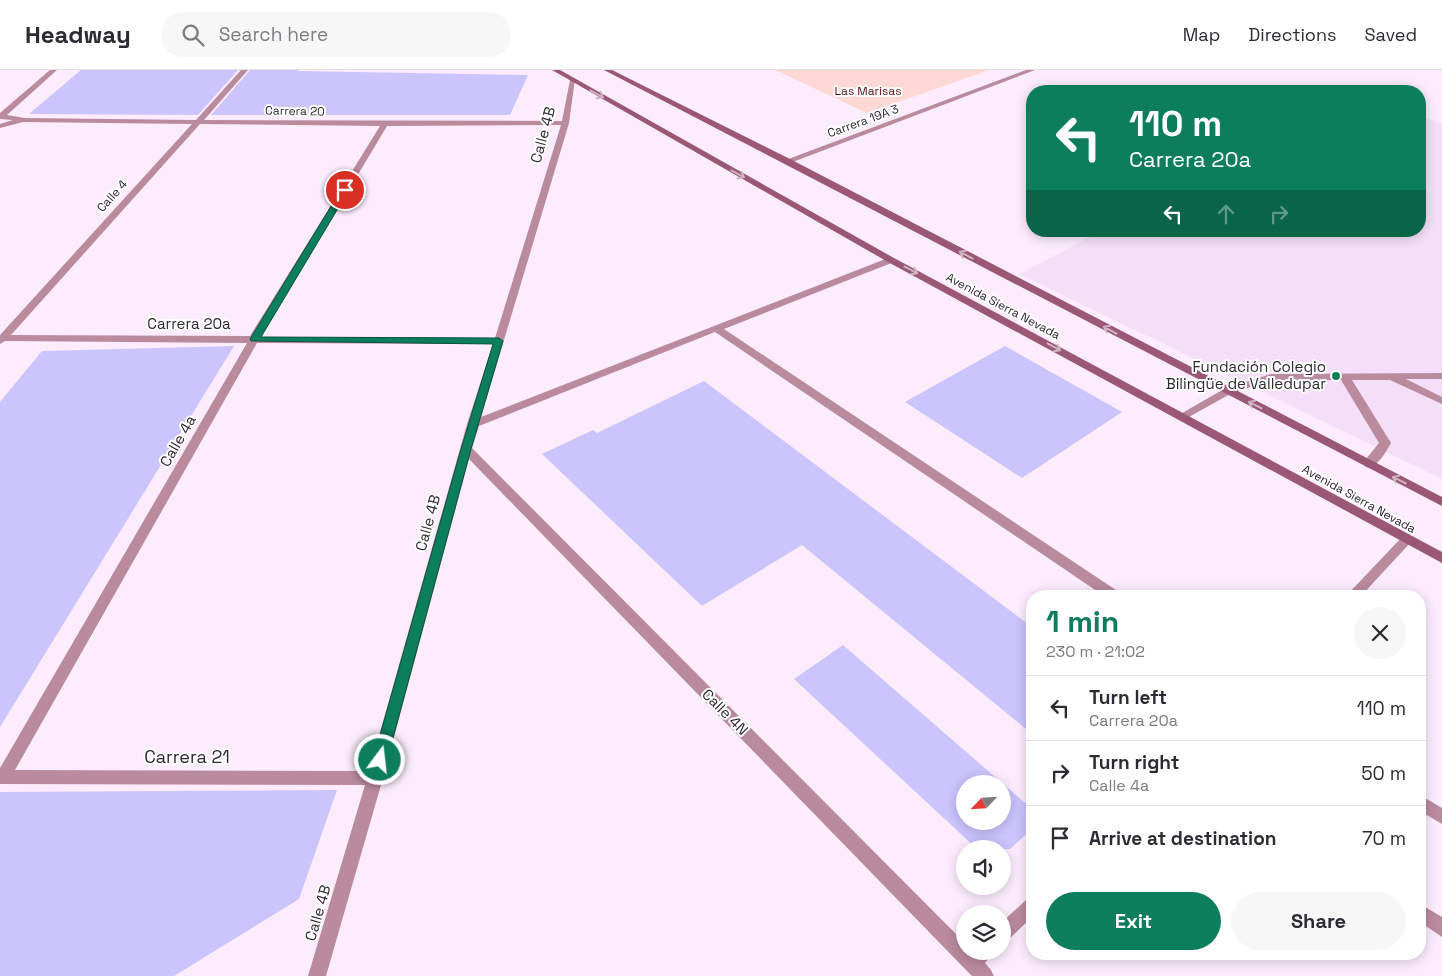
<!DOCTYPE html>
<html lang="en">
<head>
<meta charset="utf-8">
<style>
  body { margin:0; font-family:"Space Grotesk",sans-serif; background:#f7f7f7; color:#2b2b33; height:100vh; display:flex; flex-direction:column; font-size:19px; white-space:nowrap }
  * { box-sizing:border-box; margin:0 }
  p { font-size:16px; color:#7c7c81 }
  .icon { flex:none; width:28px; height:28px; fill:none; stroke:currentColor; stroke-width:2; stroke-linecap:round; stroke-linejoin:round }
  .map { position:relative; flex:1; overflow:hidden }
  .details { position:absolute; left:1026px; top:520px; width:400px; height:370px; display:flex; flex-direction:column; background:#fff; border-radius:20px; box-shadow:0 2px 12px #0003 }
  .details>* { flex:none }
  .top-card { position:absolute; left:1026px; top:15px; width:400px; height:152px; border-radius:20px; box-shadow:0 2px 12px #0003; background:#0d7e5b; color:#fff; overflow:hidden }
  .needle { width:32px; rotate:245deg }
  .controls { position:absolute; left:956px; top:705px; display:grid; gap:10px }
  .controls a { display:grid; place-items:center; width:55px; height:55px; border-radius:50%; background:#fff; box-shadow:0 2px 12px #0003; font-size:25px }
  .pin { position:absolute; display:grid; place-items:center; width:42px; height:42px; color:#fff; margin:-21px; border:2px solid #fff; border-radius:50%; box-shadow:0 1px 5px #0007 }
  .me { position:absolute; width:55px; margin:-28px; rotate:15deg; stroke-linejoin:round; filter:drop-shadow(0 0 4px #0008) }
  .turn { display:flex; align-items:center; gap:18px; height:105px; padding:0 20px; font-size:22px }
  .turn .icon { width:65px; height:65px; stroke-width:2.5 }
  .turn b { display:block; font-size:35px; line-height:42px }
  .lanes { display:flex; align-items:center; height:48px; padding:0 20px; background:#0003; justify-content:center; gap:25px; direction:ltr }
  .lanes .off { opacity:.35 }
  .round { display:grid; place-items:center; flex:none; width:52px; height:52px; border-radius:26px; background:#f7f7f7 }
  .overview { display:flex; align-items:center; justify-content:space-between; height:85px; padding:0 20px }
  h1 { font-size:30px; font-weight:600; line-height:38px; color:#0d7e5b }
  .action { display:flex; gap:10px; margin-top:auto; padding:10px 20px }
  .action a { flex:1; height:58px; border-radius:30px; background:#0d7e5b; color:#fff; font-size:20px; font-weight:600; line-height:58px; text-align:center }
  .action a+a { background:#f7f7f7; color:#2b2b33 }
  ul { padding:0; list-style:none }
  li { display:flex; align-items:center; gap:15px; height:65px; padding:0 20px; border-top:1px solid #e1e1e2 }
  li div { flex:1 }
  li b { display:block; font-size:19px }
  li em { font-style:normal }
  header { display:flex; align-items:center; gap:30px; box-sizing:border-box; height:70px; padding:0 25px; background:#fff; border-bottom:1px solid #e1e1e2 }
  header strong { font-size:24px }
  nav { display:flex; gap:28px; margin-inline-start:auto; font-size:18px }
  .search { width:350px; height:45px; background:#f7f7f7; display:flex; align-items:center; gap:12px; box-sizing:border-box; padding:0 18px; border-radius:28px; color:#7c7c81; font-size:19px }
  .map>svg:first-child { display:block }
  .built { fill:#f5dff8 }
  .green { fill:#fdd8d4 }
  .building { fill:#cbc4fd; fill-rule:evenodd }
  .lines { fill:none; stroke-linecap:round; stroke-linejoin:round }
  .lane { fill:#ba8a9d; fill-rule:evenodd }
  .street { fill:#ba8a9d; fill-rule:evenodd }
  .secondary { fill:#9b5875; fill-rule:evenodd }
  .oneway { stroke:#d2b4c1 }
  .route { fill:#0d7e5b; stroke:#08523b }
  .poi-dot { fill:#0d7e5b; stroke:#fff; stroke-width:2 }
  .labels { text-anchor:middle; stroke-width:4; stroke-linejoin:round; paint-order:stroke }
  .far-park-label { font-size:12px; fill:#5a0c0f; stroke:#fff }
  .far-street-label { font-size:12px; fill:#2e282f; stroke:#fff }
  .street-label { font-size:15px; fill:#2e282f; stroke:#fff }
  .poi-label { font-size:15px; fill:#2e282f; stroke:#fff; text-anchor:end }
  .near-street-label { font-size:18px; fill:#2e282f; stroke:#fff }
</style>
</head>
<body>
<header>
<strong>Headway</strong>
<div class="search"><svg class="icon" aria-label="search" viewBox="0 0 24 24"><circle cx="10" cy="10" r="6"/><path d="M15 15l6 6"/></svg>Search here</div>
<nav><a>Map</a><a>Directions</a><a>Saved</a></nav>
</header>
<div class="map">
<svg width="1442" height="906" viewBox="0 0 1442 906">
  <rect width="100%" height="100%" fill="#fcecfe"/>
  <path class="built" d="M1420,46L1442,53V409L1019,204L1102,161H1420Z"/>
  <path class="green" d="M775,0H989L867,43Z"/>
  <g class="building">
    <path d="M81,0H238L198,45L29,44Z"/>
    <path d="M250,0H299L298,1L528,5L510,45H211Z"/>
    <path d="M234,276L0,657V332L42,281Z"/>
    <path d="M1005,276L1122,342L1022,408L905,332Z"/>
    <path d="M704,311L1032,557V664L802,475L702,536L542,384L593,360L597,363Z"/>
    <path d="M843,575L1032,739V759L1010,779H977L794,609ZM965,714H1002V751H965Z"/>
    <path d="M337,720L299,829L174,906H0V722Z"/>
  </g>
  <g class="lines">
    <g class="lane">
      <path d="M1442,303V309H1406L1442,327V334L1390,310H1352L1391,373C1386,382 1379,395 1368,398L1362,394L1379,373L1341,310H1272L1232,323L1187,348H1179L1177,346L1224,319L1271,304Z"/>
      <path d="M1420,725L1442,738V754L1420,741Z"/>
      <path d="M1420,834L1442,847V867L1420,852Z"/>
    </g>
    <g class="street">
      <path d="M50,0H57L7,45L25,48L196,50L241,0H248L204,50L562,51L570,10L575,9L569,53L481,347L888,188H894V192L724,259L1119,522L1121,526H1104L715,262L479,356L472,378L965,873V881H993L990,887L985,893L991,900L994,906H972L965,899L469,389L383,708L326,906H308L365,715L0,714V698L247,273L5,271L0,274V265L192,54L23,52L0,58V54L13,50L0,49V43ZM200,54L380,56L250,266L11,265ZM561,55L495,268L261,267L387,56ZM257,273L493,274L467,354L369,701L15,700Z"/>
      <path d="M1026,0H1035L790,93L783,91Z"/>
      <path d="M1407,465L1411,466L1413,469L1411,472L1361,526H1346L1403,466Z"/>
      <path d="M1032,828V847L1008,870L1002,872V852L1026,830Z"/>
    </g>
    <g class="secondary">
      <path d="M552,0H560L894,188L1442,482V493L888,192Z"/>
      <path d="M604,0H612L790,89L1442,427V436Z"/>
    </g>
  </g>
  <defs><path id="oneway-shaft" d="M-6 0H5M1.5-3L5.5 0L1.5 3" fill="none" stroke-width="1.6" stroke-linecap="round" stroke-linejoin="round" transform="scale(1.25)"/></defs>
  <g class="oneway">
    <use href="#oneway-shaft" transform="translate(597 24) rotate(29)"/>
    <use href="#oneway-shaft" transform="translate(738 104) rotate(29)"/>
    <use href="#oneway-shaft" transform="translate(966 185) rotate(-152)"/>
    <use href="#oneway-shaft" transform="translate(911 200) rotate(28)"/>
    <use href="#oneway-shaft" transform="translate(1110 260) rotate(-152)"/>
    <use href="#oneway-shaft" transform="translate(1054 277) rotate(28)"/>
    <use href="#oneway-shaft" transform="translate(1255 335) rotate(-153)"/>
    <use href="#oneway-shaft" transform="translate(1399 410) rotate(-153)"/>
  </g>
  <path class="route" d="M345,118L349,120L261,267L499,268L503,271L471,379L387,690L385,694L380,696L375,694L373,690L461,379L493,274L251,271L250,269L341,120Z"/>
  <circle class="poi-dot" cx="1336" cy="306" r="5"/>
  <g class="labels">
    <g class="far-park-label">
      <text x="868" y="25">Las Marisas</text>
    </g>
    <g class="far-street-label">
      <text transform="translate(295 41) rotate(1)" y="4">Carrera 20</text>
      <text transform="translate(863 51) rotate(-20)" y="4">Carrera 19A 3</text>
      <text transform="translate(112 126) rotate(-48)" y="4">Calle 4</text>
      <text transform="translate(1003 236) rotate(28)" y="4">Avenida Sierra Nevada</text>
      <text transform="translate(1359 429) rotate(29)" y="4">Avenida Sierra Nevada</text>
    </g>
    <g class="street-label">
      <text transform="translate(543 65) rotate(-75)" y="5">Calle 4B</text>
      <text x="189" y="259">Carrera 20a</text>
      <text transform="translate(178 371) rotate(-60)" y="5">Calle 4a</text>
      <text transform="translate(428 453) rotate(-75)" y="5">Calle 4B</text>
      <text transform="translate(725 642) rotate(45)" y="5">Calle 4N</text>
      <text transform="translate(318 843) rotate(-74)" y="5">Calle 4B</text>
    </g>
    <g class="poi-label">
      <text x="1326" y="302">Fundación Colegio<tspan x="1326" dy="17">Bilingüe de Valledupar</tspan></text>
    </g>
    <g class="near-street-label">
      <text x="187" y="693">Carrera 21</text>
    </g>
  </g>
</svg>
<div class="controls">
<a><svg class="needle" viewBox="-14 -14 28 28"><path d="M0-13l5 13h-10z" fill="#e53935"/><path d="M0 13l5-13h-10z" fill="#7c7c81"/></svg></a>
<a><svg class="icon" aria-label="sound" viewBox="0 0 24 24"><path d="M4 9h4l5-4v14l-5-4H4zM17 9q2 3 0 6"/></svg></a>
<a><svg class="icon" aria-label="layers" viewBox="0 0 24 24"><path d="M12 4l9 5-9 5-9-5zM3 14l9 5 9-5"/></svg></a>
</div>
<div class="pin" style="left:345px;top:120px;background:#d93025"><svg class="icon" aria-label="arrive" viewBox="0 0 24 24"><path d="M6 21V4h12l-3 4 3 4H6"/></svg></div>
<svg class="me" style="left:380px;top:690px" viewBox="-20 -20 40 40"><circle r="17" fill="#0d7e5b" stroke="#fff" stroke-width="3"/><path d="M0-11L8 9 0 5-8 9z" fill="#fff"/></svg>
<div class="top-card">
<div class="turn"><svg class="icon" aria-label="left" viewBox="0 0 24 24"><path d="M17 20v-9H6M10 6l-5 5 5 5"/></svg><div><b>110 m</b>Carrera 20a</div></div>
<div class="lanes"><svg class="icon" aria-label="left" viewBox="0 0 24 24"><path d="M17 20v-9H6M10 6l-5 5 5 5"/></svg><svg class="icon off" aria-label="ahead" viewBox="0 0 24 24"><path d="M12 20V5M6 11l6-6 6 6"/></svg><svg class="icon off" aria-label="right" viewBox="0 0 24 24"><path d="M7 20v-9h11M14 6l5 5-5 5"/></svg></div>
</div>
<section class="details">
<div class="overview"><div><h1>1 min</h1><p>230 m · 21:02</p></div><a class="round"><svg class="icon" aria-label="close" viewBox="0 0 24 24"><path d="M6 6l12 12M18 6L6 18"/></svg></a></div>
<ul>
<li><svg class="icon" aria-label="left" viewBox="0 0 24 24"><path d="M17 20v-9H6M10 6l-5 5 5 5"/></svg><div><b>Turn left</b><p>Carrera 20a</p></div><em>110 m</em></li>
<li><svg class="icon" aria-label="right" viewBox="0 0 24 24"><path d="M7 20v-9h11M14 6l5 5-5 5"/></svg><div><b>Turn right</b><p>Calle 4a</p></div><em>50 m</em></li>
<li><svg class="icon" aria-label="arrive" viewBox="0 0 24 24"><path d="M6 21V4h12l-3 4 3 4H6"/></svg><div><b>Arrive at destination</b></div><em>70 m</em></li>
</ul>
<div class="action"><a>Exit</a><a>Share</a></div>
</section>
</div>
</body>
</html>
